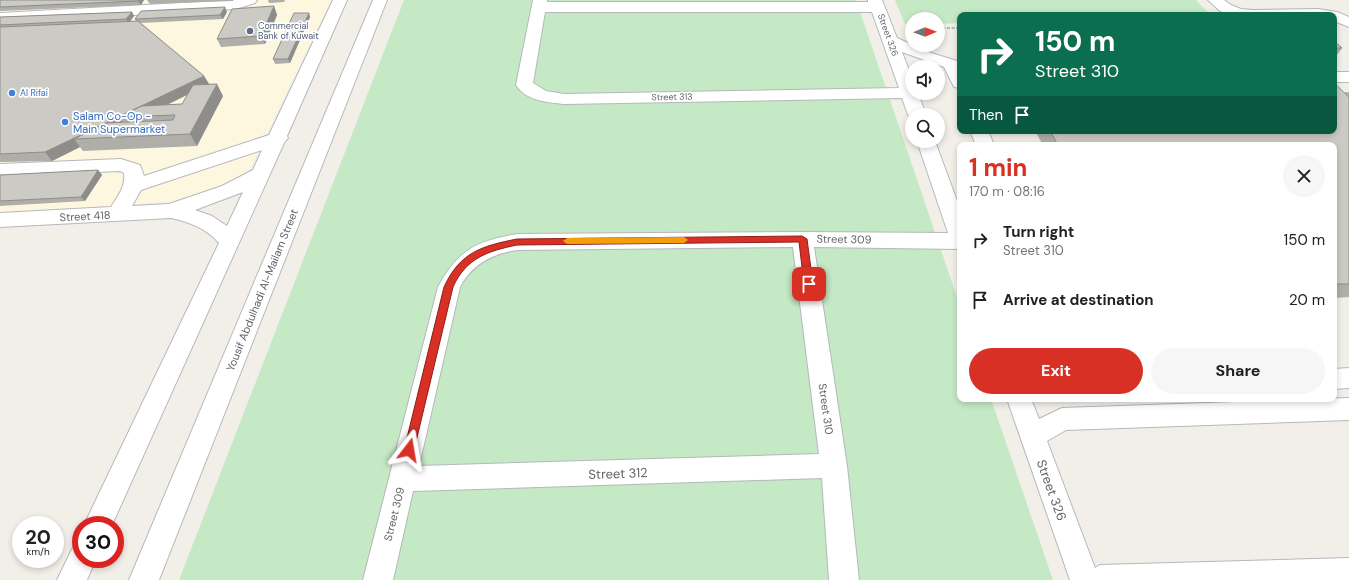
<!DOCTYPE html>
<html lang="en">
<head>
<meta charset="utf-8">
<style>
  body { margin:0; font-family:"DM Sans",sans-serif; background:#f6f6f6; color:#202124; height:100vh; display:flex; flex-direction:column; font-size:15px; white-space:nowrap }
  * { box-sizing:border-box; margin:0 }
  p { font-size:13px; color:#757577 }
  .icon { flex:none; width:22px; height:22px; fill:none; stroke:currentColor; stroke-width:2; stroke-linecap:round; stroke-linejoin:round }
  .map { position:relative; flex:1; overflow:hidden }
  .panel { position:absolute; left:957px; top:142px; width:380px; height:260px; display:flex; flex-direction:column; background:#fff; border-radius:8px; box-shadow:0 2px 6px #0003 }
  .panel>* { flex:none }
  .top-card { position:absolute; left:957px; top:12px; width:380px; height:122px; border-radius:8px; box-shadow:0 2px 6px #0003; background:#0b6e4f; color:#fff; overflow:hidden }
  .needle { width:26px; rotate:89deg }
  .controls { position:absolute; left:905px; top:12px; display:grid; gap:8px }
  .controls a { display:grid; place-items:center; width:40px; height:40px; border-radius:50%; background:#fff; box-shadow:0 2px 6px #0003; font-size:20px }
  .speed { position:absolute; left:12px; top:516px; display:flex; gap:8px; font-size:20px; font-weight:700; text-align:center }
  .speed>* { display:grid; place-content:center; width:52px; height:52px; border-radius:50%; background:#fff; box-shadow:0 2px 6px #0003; line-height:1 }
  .speed small { font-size:10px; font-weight:400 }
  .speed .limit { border:6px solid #d22; background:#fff; color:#111 }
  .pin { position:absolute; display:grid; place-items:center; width:34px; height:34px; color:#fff; margin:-17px; border-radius:8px; box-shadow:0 2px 6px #0006 }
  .me { position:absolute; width:44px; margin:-22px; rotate:14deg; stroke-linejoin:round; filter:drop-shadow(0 0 3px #0008) }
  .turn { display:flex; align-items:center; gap:14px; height:84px; padding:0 12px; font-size:18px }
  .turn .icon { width:52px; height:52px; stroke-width:2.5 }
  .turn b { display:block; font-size:28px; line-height:34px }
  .then { display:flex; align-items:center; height:38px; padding:0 12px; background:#0003; gap:8px; font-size:15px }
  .round { display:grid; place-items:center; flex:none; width:42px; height:42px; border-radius:21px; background:#f6f6f6 }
  .head { display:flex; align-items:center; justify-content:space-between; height:68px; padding:0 12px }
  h1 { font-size:24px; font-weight:700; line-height:30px; color:#d93025 }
  .button { display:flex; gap:8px; margin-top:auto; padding:8px 12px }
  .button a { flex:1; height:46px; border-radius:24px; background:#d93025; color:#fff; font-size:16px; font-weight:700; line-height:46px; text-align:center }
  .button a+a { background:#f6f6f6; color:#202124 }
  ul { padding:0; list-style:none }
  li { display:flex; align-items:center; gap:12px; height:60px; padding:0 12px }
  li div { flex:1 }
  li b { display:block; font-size:15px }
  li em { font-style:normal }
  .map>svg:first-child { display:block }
  .commercial { fill:#fef7e0 }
  .green { fill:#c5e8c5 }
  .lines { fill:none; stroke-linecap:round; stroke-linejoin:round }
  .minor-casing { stroke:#b5b8bc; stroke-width:2 }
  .path { stroke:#9cc7a9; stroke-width:2; stroke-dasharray:3 1.5; stroke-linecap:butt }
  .minor { fill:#fff; fill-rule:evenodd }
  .wall { fill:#afaea9; fill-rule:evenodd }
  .shaded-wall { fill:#8f8d8a }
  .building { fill:#cccac5; stroke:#8f8d8a }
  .route { fill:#d93025; stroke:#8d1f18 }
  .slow { fill:#f59e0b }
  .service-dot { fill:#5c6f8a; stroke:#fff; stroke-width:1.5 }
  .shop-dot { fill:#3f7fe0; stroke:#fff; stroke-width:1.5 }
  .labels { text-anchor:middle; stroke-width:3.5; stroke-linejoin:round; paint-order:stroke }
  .far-service-label { font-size:9px; fill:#4e5e75; stroke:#fff; text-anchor:start }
  .far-street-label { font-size:9px; fill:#5f6368; stroke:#fff }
  .far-shop-label { font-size:9px; fill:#366cbe; stroke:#fff; text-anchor:start }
  .shop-label { font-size:11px; fill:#366cbe; stroke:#fff; text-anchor:start }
  .street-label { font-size:11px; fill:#5f6368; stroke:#fff }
  .near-street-label { font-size:13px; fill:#5f6368; stroke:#fff }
</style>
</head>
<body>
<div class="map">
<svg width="1349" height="580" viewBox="0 0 1349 580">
  <rect width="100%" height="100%" fill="#f1efe8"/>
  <path class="commercial" d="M0,0H331L252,165L244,176L229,187L184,201L0,213Z"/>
  <g class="green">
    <path d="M404,0H856L960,306V399H991L1053,580H179Z"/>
    <path d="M895,0H1196L1210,15H960V23L938,24V19H912V24H905Z"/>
  </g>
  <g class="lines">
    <g class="minor-casing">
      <g id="minor">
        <path d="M236,0H257L255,3L236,9L0,23V13Z"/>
        <path d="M333,0H347L287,136L288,138L284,143L112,525H84L219,243C206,228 189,222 171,218L0,227V213L111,207C118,196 126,186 124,173L120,171L0,176V164L121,159L140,165L144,176L269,135ZM262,150L253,170L222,186L169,204L132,206L141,190ZM243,192L227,226L212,216L195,210Z"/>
        <path d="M373,0H387L159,580H129Z"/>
        <path d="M533,0H547V2H868V0H882L897,38L928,52L957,61L960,66V88L954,87L944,67L902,52L912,78V93H918L926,115H912V119L908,115L902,98L564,104C547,102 526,101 516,85ZM545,12H872L899,88L564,94L546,91L533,83Z"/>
        <path d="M1208,0H1224L1231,5L1241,9L1253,10L1318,9L1337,12L1349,17V27L1334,21V15H1230L1220,11Z"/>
        <rect x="1334" y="72" width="15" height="10"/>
        <path d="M970,131H988L994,145H976Z"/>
        <path d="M917,141H935L960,209V249L814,247L847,466L859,580H829L822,478L413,491L393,580H363L438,287C458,250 476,241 517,234L802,232L948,233ZM793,247L819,454L419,466L460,287C472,264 492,254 517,250Z"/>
        <path d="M1349,368V388L1334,389V369Z"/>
        <path d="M1349,398V420L1066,430L1047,441L1095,568L1100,565L1349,558V580H1070L1007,399H1031L1039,419L1062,408Z"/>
        <path d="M81,545V559H96L87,580H57L72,549Z"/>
      </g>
    </g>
    <path class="path" d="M938,28H960"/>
    <use href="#minor" class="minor"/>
  </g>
  <g class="wall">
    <path d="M0,0H144L141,5L0,11Z"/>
    <path d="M147,0H233V1L150,4Z"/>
    <path d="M268,0H285L284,2L269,3Z"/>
    <path d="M274,6L277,15L265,44L221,47L217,39Z"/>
    <path d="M132,12L134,16L130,21H136L135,19L227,12L223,19L140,23L204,76L209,84L223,96L197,146L83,151L80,147L52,161L0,162V17ZM187,95L182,104L167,105Z"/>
    <path d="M309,13L310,17L290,63L275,64L273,59Z"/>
    <path d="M1334,41L1342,48L1334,59Z"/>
    <path d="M1345,93H1349V297L1334,298V145H1043L1035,131H1334Z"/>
    <path d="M98,170L102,175L85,201L0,206V175Z"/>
  </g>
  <g class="shaded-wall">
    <path d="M139,0H144L141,5L138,1Z"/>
    <path d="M274,6L277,15L265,44L261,36Z"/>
    <path d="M225,7L227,12L223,19L220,15Z"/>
    <path d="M132,12L134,16L128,24L126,19Z"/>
    <path d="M309,13L310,17L290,63L288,59Z"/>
    <path d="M204,76L209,84L144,116L119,117L124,125L74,139L80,147L52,161L45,152Z"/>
    <path d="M217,84L223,96L197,146L190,134Z"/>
    <path d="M98,170L102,175L85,201L81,197Z"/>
  </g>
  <g class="building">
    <path d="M0,0H139L138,1L0,7Z"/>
    <path d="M274,6L261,36L217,39L232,9Z"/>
    <path d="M225,7L220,15L135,19L141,11Z"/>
    <path d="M132,12L126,19L0,25V17Z"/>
    <path d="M294,13H309L288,59H273Z"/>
    <path d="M138,21L204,76L45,152L0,154V27Z"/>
    <path d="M1334,41L1342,48H1334Z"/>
    <path d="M1334,83L1349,97V284H1334V145H1058L1050,131H1334Z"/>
    <path d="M217,84L190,134L74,139L106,123L173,120L175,115L119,117L142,106L182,104L193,85Z"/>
    <path d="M1345,93H1349V97Z"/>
    <path d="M98,170L81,197L0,201V175Z"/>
  </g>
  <path class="route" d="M802,236L807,239L813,284L809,288L804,284L799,242L517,245C488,251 466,258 453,287L414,450L413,453L409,455L405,453L404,450L444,287C460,252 482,246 517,239Z"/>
  <path class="slow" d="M684,237L688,240L684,243L567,244L563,241L567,238Z"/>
  <circle class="service-dot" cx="250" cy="31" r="4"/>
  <g class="shop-dot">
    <circle cx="12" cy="93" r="4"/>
    <circle cx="65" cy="122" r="4"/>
  </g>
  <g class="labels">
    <g class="far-service-label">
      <text x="258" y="29">Commercial<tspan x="258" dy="10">Bank of Kuwait</tspan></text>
    </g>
    <g class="far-street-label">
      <text transform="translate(888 35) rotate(70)" y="3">Street 326</text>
      <text transform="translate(672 97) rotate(-1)" y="3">Street 313</text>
    </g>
    <g class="far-shop-label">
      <text x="20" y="96">Al Rifai</text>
    </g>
    <g class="shop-label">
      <text x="73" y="120">Salam Co-Op -<tspan x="73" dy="13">Main Supermarket</tspan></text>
    </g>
    <g class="street-label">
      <text transform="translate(85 216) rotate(-3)" y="4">Street 418</text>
      <text transform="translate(844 239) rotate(1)" y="4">Street 309</text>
      <text transform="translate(262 290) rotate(-68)" y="4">Yousif Abdulhadi Al-Mailam Street</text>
      <text transform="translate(826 409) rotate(82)" y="4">Street 310</text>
      <text transform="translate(394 514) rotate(-76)" y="4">Street 309</text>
    </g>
    <g class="near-street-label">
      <text transform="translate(618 473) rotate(-2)" y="5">Street 312</text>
      <text transform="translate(1052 490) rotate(70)" y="5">Street 326</text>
    </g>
  </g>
</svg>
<div class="controls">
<a><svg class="needle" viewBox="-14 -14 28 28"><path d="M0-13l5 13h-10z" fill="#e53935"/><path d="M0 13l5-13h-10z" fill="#757577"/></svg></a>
<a><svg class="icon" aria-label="sound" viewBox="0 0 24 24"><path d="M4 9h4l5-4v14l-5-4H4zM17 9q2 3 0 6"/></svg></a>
<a><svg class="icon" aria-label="search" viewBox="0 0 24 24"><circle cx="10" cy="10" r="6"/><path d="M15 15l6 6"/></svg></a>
</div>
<div class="speed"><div>20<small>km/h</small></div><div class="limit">30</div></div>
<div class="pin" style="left:809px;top:284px;background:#d93025"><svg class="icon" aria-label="arrive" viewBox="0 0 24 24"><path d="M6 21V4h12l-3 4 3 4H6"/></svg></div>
<svg class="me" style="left:409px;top:450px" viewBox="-20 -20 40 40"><path d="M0-17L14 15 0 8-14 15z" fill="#d93025" stroke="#fff" stroke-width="4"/></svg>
<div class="top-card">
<div class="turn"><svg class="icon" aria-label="right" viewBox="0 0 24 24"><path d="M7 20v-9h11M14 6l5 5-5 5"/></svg><div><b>150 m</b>Street 310</div></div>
<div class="then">Then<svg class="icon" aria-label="arrive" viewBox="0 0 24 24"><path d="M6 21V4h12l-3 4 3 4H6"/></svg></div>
</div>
<section class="panel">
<div class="head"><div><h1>1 min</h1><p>170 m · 08:16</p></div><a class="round"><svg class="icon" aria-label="close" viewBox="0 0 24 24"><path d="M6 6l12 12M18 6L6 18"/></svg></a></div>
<ul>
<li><svg class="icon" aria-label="right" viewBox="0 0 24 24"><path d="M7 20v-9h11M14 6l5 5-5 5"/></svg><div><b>Turn right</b><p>Street 310</p></div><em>150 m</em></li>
<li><svg class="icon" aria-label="arrive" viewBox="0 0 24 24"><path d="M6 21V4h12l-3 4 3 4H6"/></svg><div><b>Arrive at destination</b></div><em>20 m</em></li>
</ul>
<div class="button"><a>Exit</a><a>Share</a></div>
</section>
</div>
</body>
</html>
